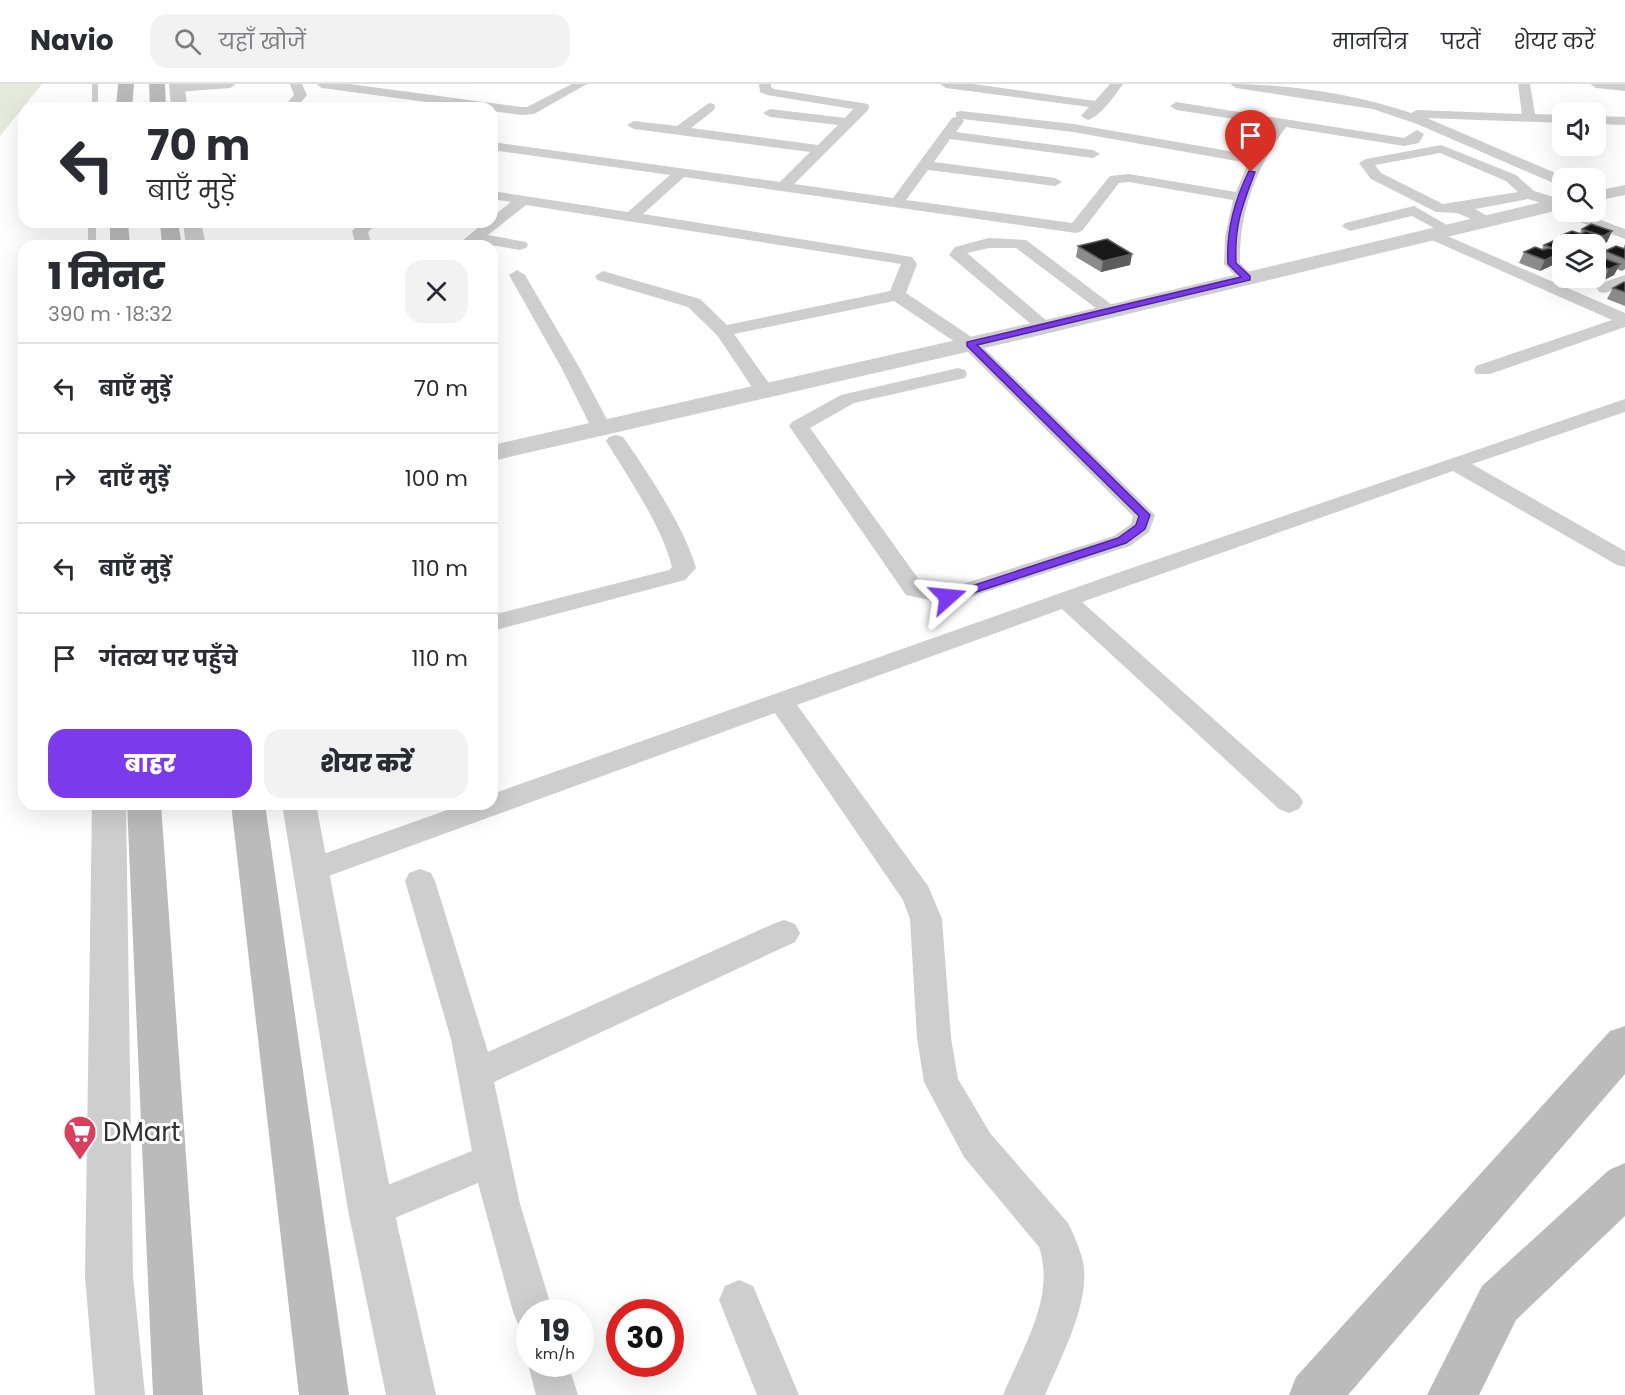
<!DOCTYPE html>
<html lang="hi">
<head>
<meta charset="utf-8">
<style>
  body { margin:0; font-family:Poppins,"Noto Sans Devanagari",sans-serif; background:#f2f2f3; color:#2b2b33; height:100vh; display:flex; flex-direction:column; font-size:22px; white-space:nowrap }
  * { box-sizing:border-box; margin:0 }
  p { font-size:20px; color:#7c7c81 }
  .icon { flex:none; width:33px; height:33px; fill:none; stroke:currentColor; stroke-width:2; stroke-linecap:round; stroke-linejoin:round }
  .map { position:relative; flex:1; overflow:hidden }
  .details { position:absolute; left:18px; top:156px; width:480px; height:570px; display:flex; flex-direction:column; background:#fff; border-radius:18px; box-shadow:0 6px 24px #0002 }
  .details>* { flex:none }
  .top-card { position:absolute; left:18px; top:18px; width:480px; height:126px; border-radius:18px; box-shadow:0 6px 24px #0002; background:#fff; color:#2b2b33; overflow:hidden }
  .buttons { position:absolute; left:1552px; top:18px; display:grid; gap:12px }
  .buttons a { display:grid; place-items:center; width:54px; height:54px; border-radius:12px; background:#fff; box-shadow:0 6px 24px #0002; font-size:30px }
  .speed { position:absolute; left:516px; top:1215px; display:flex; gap:12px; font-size:30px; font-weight:700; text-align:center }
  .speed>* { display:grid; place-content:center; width:78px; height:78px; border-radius:50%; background:#fff; box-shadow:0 6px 24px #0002; line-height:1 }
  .speed small { font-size:15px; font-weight:400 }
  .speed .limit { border:9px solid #d22; background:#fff; color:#111 }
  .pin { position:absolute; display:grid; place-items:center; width:51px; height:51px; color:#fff; margin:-62px -26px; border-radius:50% 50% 50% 0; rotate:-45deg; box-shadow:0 0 6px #0007 }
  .pin .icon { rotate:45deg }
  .me { position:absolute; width:66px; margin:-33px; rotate:72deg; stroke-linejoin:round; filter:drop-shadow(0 0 4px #0008) }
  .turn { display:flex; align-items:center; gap:21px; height:126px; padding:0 30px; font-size:27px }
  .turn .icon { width:78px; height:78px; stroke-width:2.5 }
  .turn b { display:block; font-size:42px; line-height:51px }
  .round { display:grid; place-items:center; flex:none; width:63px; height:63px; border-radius:18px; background:#f2f2f3 }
  .head { display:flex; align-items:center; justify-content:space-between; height:102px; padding:0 30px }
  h1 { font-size:36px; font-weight:800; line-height:45px }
  .primary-button { display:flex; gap:12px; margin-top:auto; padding:12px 30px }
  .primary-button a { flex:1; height:69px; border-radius:18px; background:#7c3aed; color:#fff; font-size:24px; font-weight:800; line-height:69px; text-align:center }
  .primary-button a+a { background:#f2f2f3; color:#2b2b33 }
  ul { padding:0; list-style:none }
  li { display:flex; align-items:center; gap:18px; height:90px; padding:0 30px; border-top:2px solid #e1e1e2 }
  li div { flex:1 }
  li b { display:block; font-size:22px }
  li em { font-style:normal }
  header { display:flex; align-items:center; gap:36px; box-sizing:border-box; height:84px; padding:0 30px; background:#fff; border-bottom:2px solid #e1e1e2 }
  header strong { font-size:28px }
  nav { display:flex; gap:33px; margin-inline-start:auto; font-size:21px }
  .search { width:420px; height:54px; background:#f2f2f3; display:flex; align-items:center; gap:15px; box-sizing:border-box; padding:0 21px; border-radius:18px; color:#7c7c81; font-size:22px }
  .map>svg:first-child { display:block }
  .green { fill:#e5eadd }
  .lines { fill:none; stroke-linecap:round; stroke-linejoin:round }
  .service { fill:#cecece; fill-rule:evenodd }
  .minor { fill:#cecece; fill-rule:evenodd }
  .tertiary { fill:#cecece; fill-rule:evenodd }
  .secondary { fill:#bbb; fill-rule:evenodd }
  .wall { fill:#8c8c8c }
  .shaded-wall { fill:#5d5d5d }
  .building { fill:#181818; stroke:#5d5d5d; stroke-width:1.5 }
  .route { fill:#7c3aed; stroke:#51269a; stroke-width:1.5 }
  .labels { text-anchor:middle; stroke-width:6; stroke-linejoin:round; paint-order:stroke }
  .near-poi-label { font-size:26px; fill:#313131; stroke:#fff; text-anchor:start }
</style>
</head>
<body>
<header>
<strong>Navio</strong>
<div class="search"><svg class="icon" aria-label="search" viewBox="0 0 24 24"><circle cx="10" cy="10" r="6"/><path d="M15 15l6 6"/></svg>यहाँ खोजें</div>
<nav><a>मानचित्र</a><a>परतें</a><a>शेयर करें</a></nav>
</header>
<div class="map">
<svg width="1625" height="1311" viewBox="0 0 1625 1311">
  <rect width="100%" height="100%" fill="#fff"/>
  <path class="green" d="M0,0H42L0,52Z"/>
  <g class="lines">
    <g class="service">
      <rect x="92" y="0" width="6" height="24"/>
      <rect x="88" y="138" width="8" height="24"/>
    </g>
    <g class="minor">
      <path d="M181,0H236L230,4L177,8L171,4Z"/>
      <path d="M290,0H302L307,11L296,24H283L294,11Z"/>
      <path d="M316,0H350L522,23H527L572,0H587L534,30L522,31L492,27V24H471L322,4Z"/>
      <path d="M759,0H771V3L774,5L868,20L869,23L868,26L794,100L893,114L952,34L956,33V28L961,27L1073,40L1252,71L1274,41L1176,26L1170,22L1176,18L1404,54L1417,46L1424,50L1419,59L1404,62L1286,43C1256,84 1239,128 1240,179L1255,194L1247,199L1241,198L1224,180L1225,153L1233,116L1129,98L1119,99L1082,147L1076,149L684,93L643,130L912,173L917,180L906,209L976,256L1155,431L1149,448L1130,462L948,520L906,511L789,342L792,338L841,311L958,284L965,286L967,290L965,294L854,319L810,344L922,500L947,505L1114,452L1131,440L1133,432L964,264L894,217L734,250L775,308L772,312H758L717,251L688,223L597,196L595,192L603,187L700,215L727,241L890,207L901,180L526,121L488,151L526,158L528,161L526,164L520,166L478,159L474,162H456L485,138H492V133L511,118L492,115V107L628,128L670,91L492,66V58L780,98L810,68L634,45L627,41L634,37L677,42L709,19L714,20L715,23L714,26L691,44L818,61L838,41L770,33L763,29L770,25L845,34L853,25L767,11L760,8ZM962,35L1073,48L1248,79L1236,108L1129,90L1110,92L1072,139L906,116L928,86L1055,102L1062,98L1055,94L934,78L950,55L1093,74L1100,70L1093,66L956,48L964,37Z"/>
      <path d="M940,0H973L1095,17L1110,0H1123C1115,11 1101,32 1088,36L1081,32L1089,23L946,4Z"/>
      <path d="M1230,0C1289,0 1356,10 1411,29L1417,26L1522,30L1518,0H1530L1535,30L1563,31V39L1427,34L1567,94H1563V102L1558,101L1417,40L1373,25L1236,4Z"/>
      <path d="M1590,0H1625V7L1596,4Z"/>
      <path d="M1596,32L1625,33V41L1596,40Z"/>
      <path d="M1441,61L1516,91L1534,107L1563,116V124L1554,123L1528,115L1475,125L1496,137L1488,142L1457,129L1436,128L1371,95L1359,79L1366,75ZM1440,69L1506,97L1518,108L1443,120L1381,89L1375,81Z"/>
      <path d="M1414,122L1447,141L1444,144H1434L1412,132L1350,147L1342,142L1345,139Z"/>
      <path d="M1563,124V128H1579L1625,145V155L1561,131L1558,128Z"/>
      <path d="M361,138H379L368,148L372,162H356L352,147Z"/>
      <path d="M1431,145L1625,229V243L1490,290H1476L1474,286L1476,282L1612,236L1425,153L1423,150Z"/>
      <path d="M989,154L1026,156L1120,227L1117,231H1105L1016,164H989L967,169L1054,243L1051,247H1039L949,171L955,163Z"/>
      <path d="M517,186L525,191L579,283L612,345L609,349H595L592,345L561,283L509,191Z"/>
      <path d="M1625,191V202L1605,209L1599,208L1597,204L1599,200Z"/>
      <path d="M1625,315V328L1472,380L1625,467V483L1617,481L1453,387L1082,518L1299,711L1303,718L1299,725L1289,729L1279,725L1062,525L797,621L928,802L942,835L951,954L958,995L990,1049L1068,1139C1074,1151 1080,1165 1083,1178C1091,1218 1060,1275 1045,1311H1003C1022,1265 1056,1213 1039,1163L964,1073L924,998L917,954L910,835L903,816L775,629L323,794L312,798L301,794L297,786L301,778L464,720H492V710L1123,487Z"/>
      <path d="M616,351L623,353C647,387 685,444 696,484L685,496L492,547V531L669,486L672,483C662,442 628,393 606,357L609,353Z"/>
      <path d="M420,785L431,789L435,797L488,968L773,840L784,836L795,840L800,849L795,858L494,998L520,1120L553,1228H530V1246L519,1242L513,1228L478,1099L371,1144L358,1139L352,1126L358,1113L472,1067L451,955L405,797L409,789Z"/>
      <path d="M739,1196L753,1202L799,1311H757L719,1216L725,1202Z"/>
      <path d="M530,1275V1280H568L578,1311H536L528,1280Z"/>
    </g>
    <g class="tertiary">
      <path d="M169,0H185L187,24H171Z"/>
      <path d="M1625,101V111L1596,117V107Z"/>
      <path d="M1563,113V125L1045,250L492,377V361L1045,236Z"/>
      <path d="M183,138H201L206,162H186Z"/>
      <path d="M92,720H126L133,1192L145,1311H95L85,1192Z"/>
      <path d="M282,720H316L394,1126L436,1311H386L348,1126Z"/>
    </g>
    <g class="secondary">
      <path d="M118,0H134L132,24H116Z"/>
      <path d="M149,0H165L166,24H150Z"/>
      <path d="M110,138H128L130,162H110Z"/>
      <path d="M160,138H178L182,162H162Z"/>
      <path d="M127,720H161L203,1311H153Z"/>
      <path d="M231,720H265L349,1311H299Z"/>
      <path d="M1625,942V990L1348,1311H1289L1296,1293L1610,947Z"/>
      <path d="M1625,1079V1132L1516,1236L1479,1311H1427L1482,1202L1609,1086Z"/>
    </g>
  </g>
  <g class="wall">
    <path d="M1582,145L1612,147L1607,158L1598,163L1596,162V160H1563V178L1561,179L1557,178V179L1540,187L1519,179L1524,168L1542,165L1544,161L1559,157L1562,151L1580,149Z"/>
    <path d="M1625,160V185L1622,187L1617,185L1614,191L1604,196L1600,195V196L1583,204L1561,196L1563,191V194H1596V173L1602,174L1605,167L1623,165Z"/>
    <path d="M1078,162L1132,170L1130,181L1101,188L1076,173Z"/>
    <path d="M1625,199V222L1607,215L1613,204Z"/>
  </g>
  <g class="shaded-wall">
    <path d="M1612,147L1607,158L1598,163L1603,152Z"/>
    <path d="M1599,152L1595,160H1582L1583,159Z"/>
    <path d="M1562,168L1557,179L1540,187L1545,176Z"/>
    <path d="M1132,170L1130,181L1101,188L1103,177Z"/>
    <path d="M1620,180L1614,191L1604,196L1609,185Z"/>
    <path d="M1605,185L1600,196L1583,204L1588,194H1596V189Z"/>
  </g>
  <g class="building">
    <path d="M1591,140L1612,147L1603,152L1582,145Z"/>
    <path d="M1572,147L1581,150L1586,147L1599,152L1583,159L1562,151Z"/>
    <path d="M1107,155L1132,170L1103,177L1078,162Z"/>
    <path d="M1555,156L1569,160H1563V167L1544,161Z"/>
    <path d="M1616,162L1625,165V175L1605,167Z"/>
    <path d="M1535,163L1543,166L1549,164L1562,168L1545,176L1524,168Z"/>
    <path d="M1597,172L1620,180L1609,185L1596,180V173Z"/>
    <path d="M1596,182L1605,185L1596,189Z"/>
    <path d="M1624,198L1625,199V208L1613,204Z"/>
  </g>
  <path class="route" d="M1249,87L1255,88C1242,122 1234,142 1236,179L1250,192V196L977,261L1148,429L1150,431L1145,445L1126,459L952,516H944V511L1118,454L1136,441L1139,432L967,262V258L1241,193L1228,180C1226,147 1234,117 1249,87Z"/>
  <defs>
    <g id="supermarket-pin" transform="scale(1.725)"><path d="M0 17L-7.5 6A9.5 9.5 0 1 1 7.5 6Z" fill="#dc3e5f" stroke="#fff"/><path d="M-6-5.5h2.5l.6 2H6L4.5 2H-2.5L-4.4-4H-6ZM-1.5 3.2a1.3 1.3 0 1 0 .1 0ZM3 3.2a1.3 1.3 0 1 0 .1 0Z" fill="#fff"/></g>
  </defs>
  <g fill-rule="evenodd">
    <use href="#supermarket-pin" x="80" y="1048"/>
  </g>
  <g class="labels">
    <g class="near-poi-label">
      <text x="103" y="1057">DMart</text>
    </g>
  </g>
</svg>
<div class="buttons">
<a><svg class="icon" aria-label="sound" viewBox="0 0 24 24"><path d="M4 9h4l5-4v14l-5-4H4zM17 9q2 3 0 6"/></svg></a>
<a><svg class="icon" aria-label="search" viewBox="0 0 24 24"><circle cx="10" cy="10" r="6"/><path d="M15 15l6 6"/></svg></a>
<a><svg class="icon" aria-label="layers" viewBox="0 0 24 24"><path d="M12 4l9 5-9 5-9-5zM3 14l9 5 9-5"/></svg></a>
</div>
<div class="speed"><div>19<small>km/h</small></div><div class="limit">30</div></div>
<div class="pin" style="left:1251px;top:88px;background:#d93025"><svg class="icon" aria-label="arrive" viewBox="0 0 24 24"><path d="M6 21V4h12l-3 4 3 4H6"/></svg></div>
<svg class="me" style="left:948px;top:513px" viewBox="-20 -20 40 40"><path d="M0-17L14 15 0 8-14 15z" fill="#7c3aed" stroke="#fff" stroke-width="4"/></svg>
<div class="top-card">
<div class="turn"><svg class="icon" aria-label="left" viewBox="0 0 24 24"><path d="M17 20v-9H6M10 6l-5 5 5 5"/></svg><div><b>70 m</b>बाएँ मुड़ें</div></div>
</div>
<section class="details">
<div class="head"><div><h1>1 मिनट</h1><p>390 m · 18:32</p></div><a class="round"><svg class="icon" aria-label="close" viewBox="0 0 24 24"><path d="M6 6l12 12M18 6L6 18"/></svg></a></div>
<ul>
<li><svg class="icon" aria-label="left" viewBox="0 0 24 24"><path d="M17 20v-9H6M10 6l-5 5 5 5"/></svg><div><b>बाएँ मुड़ें</b></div><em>70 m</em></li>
<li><svg class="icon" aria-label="right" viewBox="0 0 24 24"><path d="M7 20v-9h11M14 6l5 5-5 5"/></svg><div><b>दाएँ मुड़ें</b></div><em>100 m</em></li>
<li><svg class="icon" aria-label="left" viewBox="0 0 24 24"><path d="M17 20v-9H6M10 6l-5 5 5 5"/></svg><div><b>बाएँ मुड़ें</b></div><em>110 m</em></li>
<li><svg class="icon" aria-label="arrive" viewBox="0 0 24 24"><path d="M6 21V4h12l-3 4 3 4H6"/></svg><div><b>गंतव्य पर पहुँचे</b></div><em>110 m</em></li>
</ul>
<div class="primary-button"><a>बाहर</a><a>शेयर करें</a></div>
</section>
</div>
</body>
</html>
